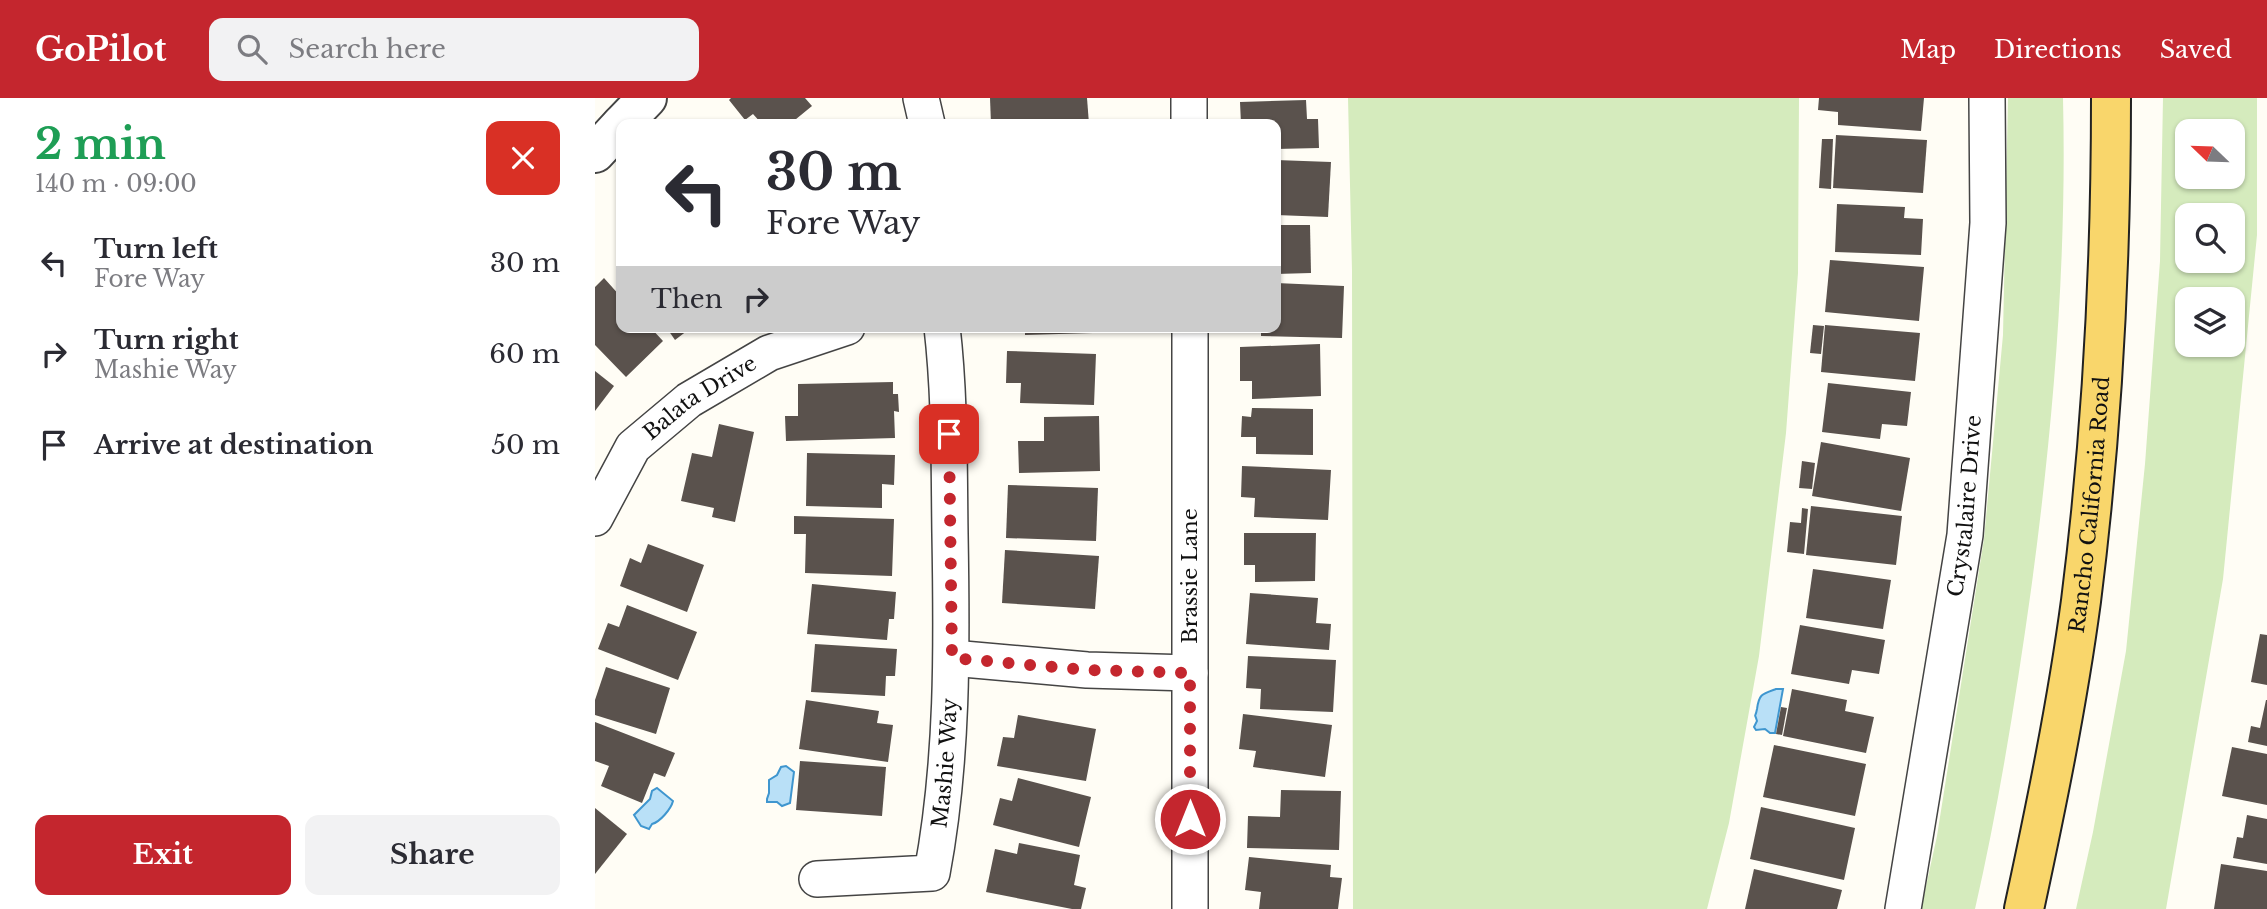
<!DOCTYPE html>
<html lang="en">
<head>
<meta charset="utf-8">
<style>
  body { margin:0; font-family:"Libre Baskerville",serif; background:#f2f2f3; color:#2b2b33; height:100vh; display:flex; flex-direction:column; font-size:26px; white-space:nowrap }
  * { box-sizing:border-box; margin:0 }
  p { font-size:23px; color:#7c7c81 }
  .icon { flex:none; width:38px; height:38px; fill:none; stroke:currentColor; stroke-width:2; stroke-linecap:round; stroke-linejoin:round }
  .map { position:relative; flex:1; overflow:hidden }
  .side { display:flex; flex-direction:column; background:#fff; width:595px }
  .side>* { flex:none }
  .hud { position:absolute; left:21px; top:21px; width:665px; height:214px; border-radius:14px; box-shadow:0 2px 5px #0004; background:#fff; color:#2b2b33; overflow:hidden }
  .needle { width:46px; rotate:293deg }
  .buttons { position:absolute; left:1580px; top:21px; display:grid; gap:14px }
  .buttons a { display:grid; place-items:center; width:70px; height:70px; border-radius:14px; background:#fff; box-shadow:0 2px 5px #0004; font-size:35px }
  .pin { position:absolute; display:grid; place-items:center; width:60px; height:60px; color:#fff; margin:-30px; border-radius:14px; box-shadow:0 4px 10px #0006 }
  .me { position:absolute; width:77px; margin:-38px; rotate:0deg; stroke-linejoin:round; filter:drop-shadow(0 0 5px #0008) }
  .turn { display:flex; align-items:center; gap:24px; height:147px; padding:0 35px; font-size:32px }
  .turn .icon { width:91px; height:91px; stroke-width:2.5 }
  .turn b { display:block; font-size:49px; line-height:60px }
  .then { display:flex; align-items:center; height:66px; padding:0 35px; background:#0003; gap:14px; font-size:26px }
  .round { display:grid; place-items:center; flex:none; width:74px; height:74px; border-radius:14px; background:#f2f2f3 }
  .summary { display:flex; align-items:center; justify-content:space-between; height:119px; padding:0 35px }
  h1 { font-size:42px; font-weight:700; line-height:52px; color:#1e9e55 }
  .cta { display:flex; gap:14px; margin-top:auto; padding:14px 35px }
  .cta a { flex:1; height:80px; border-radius:14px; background:#c4262e; color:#fff; font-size:28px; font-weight:700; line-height:80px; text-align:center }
  .cta a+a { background:#f2f2f3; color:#2b2b33 }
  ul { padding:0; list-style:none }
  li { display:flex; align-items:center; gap:21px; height:91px; padding:0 35px }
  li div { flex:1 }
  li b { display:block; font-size:26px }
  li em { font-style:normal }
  header { display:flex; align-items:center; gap:42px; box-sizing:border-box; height:98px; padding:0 35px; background:#c4262e; color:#fff }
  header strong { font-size:33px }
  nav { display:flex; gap:38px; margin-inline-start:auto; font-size:24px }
  .search { width:490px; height:63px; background:#f2f2f3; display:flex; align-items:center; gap:18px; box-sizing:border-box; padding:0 24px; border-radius:14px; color:#7c7c81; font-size:26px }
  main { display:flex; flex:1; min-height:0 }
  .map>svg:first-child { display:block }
  .green { fill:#d5ebbd; fill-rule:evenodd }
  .water { fill:#b9e0f7; stroke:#3f96cf; stroke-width:2 }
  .building { fill:#5a524d }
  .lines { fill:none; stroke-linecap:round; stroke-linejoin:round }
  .minor-casing { stroke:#444; stroke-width:38 }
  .tertiary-casing { stroke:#444; stroke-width:42 }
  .primary-casing { stroke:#222; stroke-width:42 }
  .minor { stroke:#fff; stroke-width:35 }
  .tertiary { stroke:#fff; stroke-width:38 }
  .primary { stroke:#f9d66b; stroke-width:38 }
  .route { stroke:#c4262e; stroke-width:12; stroke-dasharray:0 21.6 }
  .labels { text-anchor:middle; stroke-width:7; stroke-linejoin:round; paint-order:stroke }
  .street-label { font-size:21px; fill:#111; stroke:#fff }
</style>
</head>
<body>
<header>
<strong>GoPilot</strong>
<div class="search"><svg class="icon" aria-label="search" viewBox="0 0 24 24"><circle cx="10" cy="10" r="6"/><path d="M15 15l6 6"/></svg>Search here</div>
<nav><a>Map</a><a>Directions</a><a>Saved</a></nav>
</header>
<main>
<section class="side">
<div class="summary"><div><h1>2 min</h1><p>140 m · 09:00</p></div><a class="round" style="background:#d93025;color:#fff"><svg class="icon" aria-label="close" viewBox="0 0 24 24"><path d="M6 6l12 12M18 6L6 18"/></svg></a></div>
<ul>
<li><svg class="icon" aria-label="left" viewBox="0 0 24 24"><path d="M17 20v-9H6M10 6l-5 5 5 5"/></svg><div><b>Turn left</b><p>Fore Way</p></div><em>30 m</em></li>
<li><svg class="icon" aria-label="right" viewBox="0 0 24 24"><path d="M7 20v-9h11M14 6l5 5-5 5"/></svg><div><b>Turn right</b><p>Mashie Way</p></div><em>60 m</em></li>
<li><svg class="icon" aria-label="arrive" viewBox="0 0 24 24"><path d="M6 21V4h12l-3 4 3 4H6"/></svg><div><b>Arrive at destination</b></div><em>50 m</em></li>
</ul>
<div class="cta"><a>Exit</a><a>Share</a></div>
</section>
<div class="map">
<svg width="1672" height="811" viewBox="0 0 1672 811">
  <rect width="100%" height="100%" fill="#fffdf5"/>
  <g class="green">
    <path d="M753,0H1204L1203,175L1191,335L1164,558L1134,725L1112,811H758L757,173Z"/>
    <path d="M1413,0H1468C1472,164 1458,330 1436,492C1421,599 1404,706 1380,811H1326L1342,738L1389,441L1408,237Z"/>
    <path d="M1568,0H1662V137L1628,481L1571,811H1481L1498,734L1531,553L1550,366L1565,163ZM1638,33V79H1592V33ZM1592,117H1638V163H1592ZM1592,201H1638V247H1592Z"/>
  </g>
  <g class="water">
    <path d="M1181,591H1188L1180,635H1175L1170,631L1161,632L1159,629L1162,623C1159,613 1160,622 1162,611C1164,596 1167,596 1181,591Z"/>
    <path d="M191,668L199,674L195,705L187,708L182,704H172V701L174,695V682L182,677L186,669Z"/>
    <path d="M62,690L78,703C76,711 65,724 57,726L54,731L46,728L39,717L55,701L57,693Z"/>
  </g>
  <g class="building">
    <path d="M136,0H210L217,8L195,26H167L158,16L150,22L134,2Z"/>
    <path d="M395,0H492L494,26H396Z"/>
    <path d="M1224,0H1329L1326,33L1243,27V14L1223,12Z"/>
    <path d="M711,2L712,21H723L724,50L681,51V26H646L645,4Z"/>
    <path d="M1241,37L1332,42L1328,95L1238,90Z"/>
    <path d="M1227,41H1238L1236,91L1224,90Z"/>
    <path d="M681,62L736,64L733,119L681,117Z"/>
    <path d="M1242,106L1310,109L1309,120L1328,121L1326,157L1240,154Z"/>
    <path d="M681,127H715L716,175L681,176Z"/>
    <path d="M1235,162L1329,169L1324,223L1230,214Z"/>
    <path d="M9,180L26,199V229H55L68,243L31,279L0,247V189Z"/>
    <path d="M681,185L749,188L747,240L666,238V229H681Z"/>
    <path d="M1218,227L1229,228L1226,256L1215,255Z"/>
    <path d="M1230,227L1325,235L1320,283L1226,274Z"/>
    <path d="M71,229H97L80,242Z"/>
    <path d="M430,229H498V235L430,237Z"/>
    <path d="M725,246L726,298L657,301V283H645V249Z"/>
    <path d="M412,253L501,256L499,307L425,305L426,285H411Z"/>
    <path d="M0,273L19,288L0,313Z"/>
    <path d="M298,284V296H303L304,314L299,313L300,340L191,343L190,318H203V286Z"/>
    <path d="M1233,285L1316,294L1312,328L1287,326L1285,341L1227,334Z"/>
    <path d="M657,310L718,311V357L661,356V339H646L647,318L656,319Z"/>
    <path d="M504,318L505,373L424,375L423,343H449V319Z"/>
    <path d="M124,326L159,334L140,424L117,419L119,410L86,403L97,355L117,359Z"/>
    <path d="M1226,344L1315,360L1306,413L1217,398Z"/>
    <path d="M212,355L300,357L299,387L287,386V410L211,408Z"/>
    <path d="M1207,363L1220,365L1217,391L1204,390Z"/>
    <path d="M647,368L736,372L733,422L659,419L660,400L646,399Z"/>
    <path d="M413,387L503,390L501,443L411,440Z"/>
    <path d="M1216,408L1307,418L1301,467L1211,457Z"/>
    <path d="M1207,410L1213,411L1209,456L1192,454L1195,424L1206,425Z"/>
    <path d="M199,418L299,421L297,478L210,475L211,436H199Z"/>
    <path d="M649,435H721L720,483L660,484V467H649Z"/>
    <path d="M53,446L109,467L92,514L25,488L35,460L46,465Z"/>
    <path d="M410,452L504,458L500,511L407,505Z"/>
    <path d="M1218,471L1296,482L1288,531L1211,520Z"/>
    <path d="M217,486L301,494L299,521H294L292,542L212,536Z"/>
    <path d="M655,495L723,500L721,525L736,526L734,552L651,546Z"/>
    <path d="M32,507L102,534L83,582L3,551L13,525L24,529Z"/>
    <path d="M1205,527L1290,542L1284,576L1257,572L1254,586L1196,576Z"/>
    <path d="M1665,536L1672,537V587L1656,584Z"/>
    <path d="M220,546L302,551L300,578H291L290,598L216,594Z"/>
    <path d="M653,558L741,562L738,614L665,611L666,591L651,590Z"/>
    <path d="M11,569L75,590L61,636L0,617V602Z"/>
    <path d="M1197,591L1252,602L1250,613L1279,619L1271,655L1188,638Z"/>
    <path d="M211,602L284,613L282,625L298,627L293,664L204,651Z"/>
    <path d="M1671,602H1672V648L1653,644L1656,628L1665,630Z"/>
    <path d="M1186,609L1192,610L1187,637L1181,636Z"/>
    <path d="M648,616L737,627L730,679L658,669L661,653L644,651Z"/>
    <path d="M423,617L501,631L491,683L402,668L408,639L419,640Z"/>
    <path d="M0,624L80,655L70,679L59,675L47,705L6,688L14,668L0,663Z"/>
    <path d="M1179,647L1271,666L1260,718L1168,699Z"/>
    <path d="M1637,649L1672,656V707L1627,698Z"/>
    <path d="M205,663L291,669L287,718L201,712Z"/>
    <path d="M423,680L496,699L484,749L398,727L405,700L417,703Z"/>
    <path d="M686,692L746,693L744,752L652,750L653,718L685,719Z"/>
    <path d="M1166,709L1260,730L1249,782L1155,761Z"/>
    <path d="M0,710L32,736L0,776Z"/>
    <path d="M1652,717L1672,721V766L1638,760L1642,739L1648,740Z"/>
    <path d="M424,745L485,757L479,787L491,790L486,811H477L391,794L400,751L422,756Z"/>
    <path d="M654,759L736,767L735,779L747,780L743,811H664L666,794L650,792Z"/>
    <path d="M1626,766L1672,773V811H1619Z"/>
    <path d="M1159,771L1247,792L1242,811H1150Z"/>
  </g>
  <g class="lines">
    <g class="minor-casing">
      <g id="minor">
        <path d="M326,0L332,26"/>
        <path d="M594,0V26"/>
        <path id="s1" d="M0,420L38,349L94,302L174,255L252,229"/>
        <path d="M357,560L492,572L595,575"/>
        <path id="s2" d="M222,781L337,775C358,663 357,549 355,436C354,367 355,298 347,229"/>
        <path d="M595,811V229"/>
        <path id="s3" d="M1308,811L1370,437L1393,125L1392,0"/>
      </g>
    </g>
    <g class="tertiary-casing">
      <g id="tertiary">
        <path d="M27,26L52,0"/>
        <path d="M0,55L26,27"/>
      </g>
    </g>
    <g class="primary-casing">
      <g id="primary">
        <path id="s4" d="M1429,811C1451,709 1472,607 1486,503C1507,337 1516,168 1516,0"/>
      </g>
    </g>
    <use href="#minor" class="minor"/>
    <use href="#tertiary" class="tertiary"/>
    <use href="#primary" class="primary"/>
  </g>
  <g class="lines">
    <path class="route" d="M354,336L357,560L492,572L595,575V721"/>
  </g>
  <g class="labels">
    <g class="street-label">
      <text dy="7" stroke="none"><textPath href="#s1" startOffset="164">Balata Drive</textPath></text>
      <text dy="7" stroke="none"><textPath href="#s3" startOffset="408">Crystalaire Drive</textPath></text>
      <text dy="7" stroke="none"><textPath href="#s4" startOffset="410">Rancho California Road</textPath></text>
      <text transform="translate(595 478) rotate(-90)" y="7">Brassie Lane</text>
      <text dy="7" stroke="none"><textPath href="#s2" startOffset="226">Mashie Way</textPath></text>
    </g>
  </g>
</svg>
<div class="buttons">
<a><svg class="needle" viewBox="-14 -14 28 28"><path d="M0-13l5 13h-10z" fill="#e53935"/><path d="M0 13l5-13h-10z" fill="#7c7c81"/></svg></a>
<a><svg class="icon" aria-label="search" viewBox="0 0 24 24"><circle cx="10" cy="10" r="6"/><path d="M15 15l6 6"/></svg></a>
<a><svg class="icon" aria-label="layers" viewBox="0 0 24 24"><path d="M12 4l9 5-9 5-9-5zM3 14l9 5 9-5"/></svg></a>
</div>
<div class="pin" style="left:354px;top:336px;background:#d93025"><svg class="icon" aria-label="arrive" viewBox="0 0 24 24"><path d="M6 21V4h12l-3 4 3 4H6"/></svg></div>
<svg class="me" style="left:595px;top:721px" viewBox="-20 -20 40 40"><circle r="17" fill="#c4262e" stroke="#fff" stroke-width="3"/><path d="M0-11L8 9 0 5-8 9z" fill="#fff"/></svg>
<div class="hud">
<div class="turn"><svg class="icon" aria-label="left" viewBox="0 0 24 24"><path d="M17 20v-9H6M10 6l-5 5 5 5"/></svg><div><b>30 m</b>Fore Way</div></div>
<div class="then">Then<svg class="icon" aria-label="right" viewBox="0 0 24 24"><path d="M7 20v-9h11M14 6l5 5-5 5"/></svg></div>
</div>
</div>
</main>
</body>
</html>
